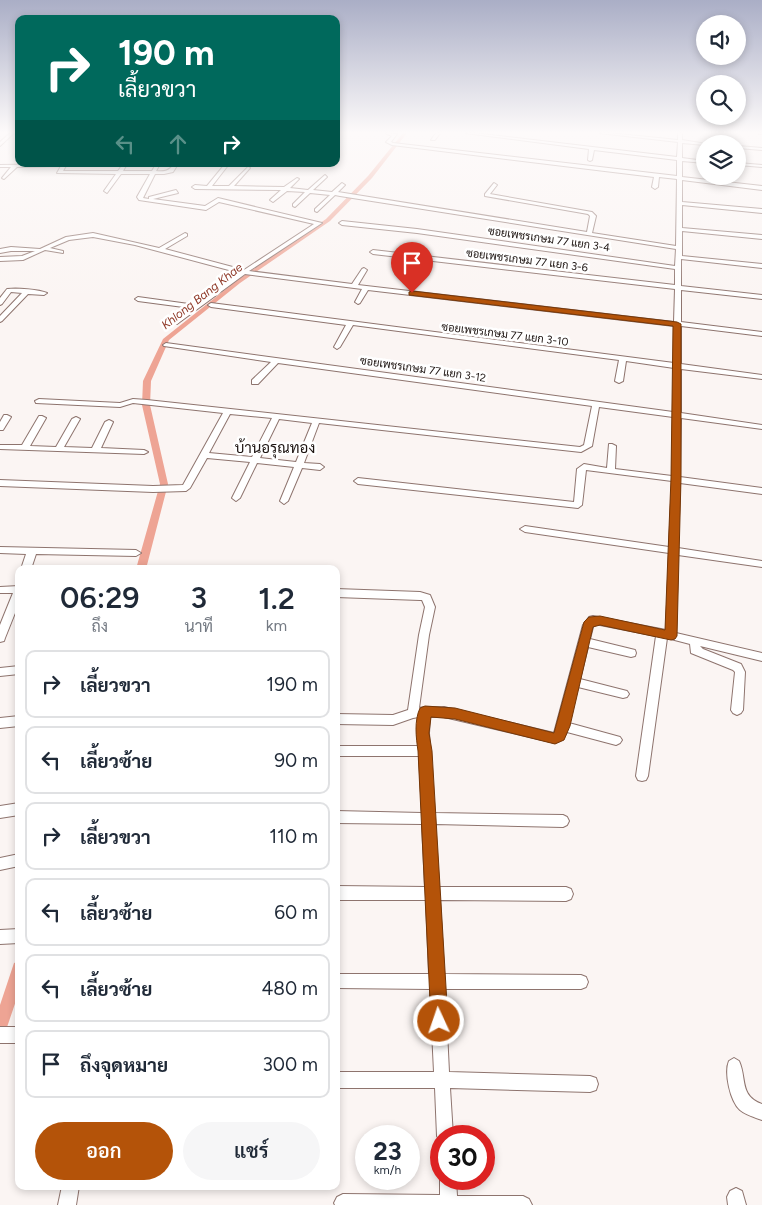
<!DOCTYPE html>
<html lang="th">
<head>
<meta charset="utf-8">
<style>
  body { margin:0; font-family:Figtree,Sarabun,sans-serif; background:#f6f6f7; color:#1f2937; height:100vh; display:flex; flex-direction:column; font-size:19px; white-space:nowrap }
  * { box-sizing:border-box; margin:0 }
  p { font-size:16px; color:#747a83 }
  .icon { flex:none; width:28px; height:28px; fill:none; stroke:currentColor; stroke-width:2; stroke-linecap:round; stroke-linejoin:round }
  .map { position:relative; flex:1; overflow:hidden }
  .details { position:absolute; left:15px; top:565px; width:325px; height:625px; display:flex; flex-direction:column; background:#fff; border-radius:10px; box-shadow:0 2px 8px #0003 }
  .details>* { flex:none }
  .guide { position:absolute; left:15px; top:15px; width:325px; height:152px; border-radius:10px; box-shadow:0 2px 8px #0003; background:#00695c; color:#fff; overflow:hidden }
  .buttons { position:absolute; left:696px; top:15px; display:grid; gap:10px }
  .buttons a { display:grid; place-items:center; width:50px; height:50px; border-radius:50%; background:#fff; box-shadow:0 2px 8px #0003; font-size:25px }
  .speed { position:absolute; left:355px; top:1125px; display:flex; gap:10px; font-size:25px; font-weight:700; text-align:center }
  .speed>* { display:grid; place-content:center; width:65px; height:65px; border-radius:50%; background:#fff; box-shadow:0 2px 8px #0003; line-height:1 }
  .speed small { font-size:12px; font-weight:400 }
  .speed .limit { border:8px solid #d22; background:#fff; color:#111 }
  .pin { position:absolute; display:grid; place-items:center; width:42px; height:42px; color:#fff; margin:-51px -21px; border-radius:50% 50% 50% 0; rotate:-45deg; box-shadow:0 0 5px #0007 }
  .pin .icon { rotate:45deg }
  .me { position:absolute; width:55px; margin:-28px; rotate:357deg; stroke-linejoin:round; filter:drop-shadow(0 0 4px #0008) }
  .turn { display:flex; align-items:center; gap:18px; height:105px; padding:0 20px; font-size:22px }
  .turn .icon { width:65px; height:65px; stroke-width:2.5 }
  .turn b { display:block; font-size:35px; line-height:42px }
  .lanes { display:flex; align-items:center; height:48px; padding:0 20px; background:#0003; justify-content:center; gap:25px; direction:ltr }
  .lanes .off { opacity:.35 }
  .eta { display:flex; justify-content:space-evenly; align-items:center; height:85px; text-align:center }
  .eta b { font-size:30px; font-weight:600; line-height:35px }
  .primary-button { display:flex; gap:10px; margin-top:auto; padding:10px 20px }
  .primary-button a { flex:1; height:58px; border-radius:30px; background:#b45309; color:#fff; font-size:20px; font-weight:600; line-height:58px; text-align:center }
  .primary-button a+a { background:#f6f6f7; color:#1f2937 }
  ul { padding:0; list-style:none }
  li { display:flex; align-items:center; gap:15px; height:68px; margin:0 10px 8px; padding:0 10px; border:2px solid #e0e1e3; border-radius:10px }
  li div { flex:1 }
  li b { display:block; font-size:19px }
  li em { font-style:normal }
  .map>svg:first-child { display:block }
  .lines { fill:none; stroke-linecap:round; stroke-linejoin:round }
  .canal { fill:#eea494; fill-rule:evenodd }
  .minor-casing { stroke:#8e746e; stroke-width:2 }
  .minor { fill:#fff; fill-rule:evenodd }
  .route { fill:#b45309; stroke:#753606 }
  .labels { text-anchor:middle; stroke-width:5; stroke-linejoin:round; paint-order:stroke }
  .far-street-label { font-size:11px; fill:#1d1411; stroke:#fff }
  .far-water-label { font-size:12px; font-style:italic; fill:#8f3827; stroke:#fff }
  .neighbourhood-label { font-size:15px; fill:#1d1411; stroke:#fff }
</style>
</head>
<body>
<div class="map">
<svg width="762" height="1205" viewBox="0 0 762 1205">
  <rect width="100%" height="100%" fill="#fbf5f3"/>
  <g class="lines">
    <g class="canal">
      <path d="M403,133H407L372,178L330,221L240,283L169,340L151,381L150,405L168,484L146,569H136L160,484L142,405L143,381L163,339L236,281L326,219L368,176Z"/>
      <path d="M19,961V992L5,1033L0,1036V1005L14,963Z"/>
    </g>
    <g class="minor-casing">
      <g id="minor">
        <path d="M10,133H14L0,146V142Z"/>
        <path d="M336,133H340L336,135Z"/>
        <path d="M385,133L397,134L391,142L393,143L677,176V160L594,150L592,160L590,161L588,160L589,149L465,133H474L677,157L678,142L599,133H609L678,140V133H682V140L707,144H705V145L682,143V158L705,161V163L682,161V177L762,186V190L682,180V202L762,209V213L682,205V228L762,235V239L682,231V256L762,264V268L681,259V286L762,295V299L681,290V322L762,332V336L681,326V364L762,375V379L681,369V413L762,425V429L681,418L680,477L762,488V494L680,483L678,548L762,561V567L678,555L676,633L762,653V661L700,646L703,649L741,664L745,672L743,710L741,713L737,715L733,713L731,710L735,672L733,670L691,653L690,644L667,638L648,776L646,780L642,781L638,780L636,776L656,636L595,624L593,627L590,639L631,649L635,650L636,653L635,656L631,657L588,647L580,679L623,690L627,691L629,694L627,697L623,698L578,687L569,723L620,737L622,740L620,743L616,745L567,732L563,739L555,743L444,717H430L429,733L434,813L563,815L567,817L569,821L567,825L563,827L435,824L439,887H566L571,889L573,894L571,899L566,901L440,900L444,974L581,975L586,977L588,982L586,987L581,989H445L449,1072L590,1076L596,1078L598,1084L596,1090L590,1092L450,1088L453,1136H441V1143L437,1136L435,1088H336V1072H434L430,989L336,988V974H429L426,900H336V886L425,887L422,824L336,823V811L422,813L419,756H336V746H419L417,733L419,717L413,718L393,725L336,724V714L393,715L408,710L419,635L425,607L422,600H420L336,597V589L420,592L430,595L435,607L429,635L419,708C427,706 436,708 444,707L554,733L583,625L589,617L593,616L666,630L669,553L525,532L520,529L525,526L669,547L672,481L586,470L582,505L578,508L358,484L354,481L358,478L574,502L577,469L584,464L607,468L609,444H612L616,446L615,469L672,476L673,417L599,407L592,446L581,452L319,423L304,463L320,464L324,467L320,470L302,468L288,501L284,504L280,501L294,467L257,463L240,498L236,501L232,498L250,462L207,458L190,488L186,491L153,492L0,486V480L153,486L183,485L223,413L133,403L120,407L36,403L35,401L39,399L120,403L133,399L147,400L580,447L584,445L592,406L278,363L258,384H252V380L271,362L164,346L163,345L166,343L673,412L674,368L626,361L623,381L619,383L615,381L619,360L353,325L340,347L337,349L334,347L346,325L211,307L208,305L211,303L674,363V326L368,290L360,303L358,304L355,302L362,289L245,274L177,324L174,322L175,321L191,308L138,301L135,299L138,297L196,305L240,273L135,245L93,237L69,240L50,248L63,251V253L45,250L23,260L0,261V257L22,256L35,251H11L0,253V249L11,247L40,249L66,237L93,233L159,248L185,233L187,234V236L165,249L244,270L314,224L219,202L206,210L139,200L137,197L150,174H121L107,193L104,191L116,174L57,173L61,166L17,167L4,179L2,178L11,167H0V165L67,164L63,171H118L123,164H127L123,171H152L156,164H160L156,171C165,172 169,171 174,164H178L173,172L164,174H155L143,198L149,199V197L176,190L178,193L153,199L205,206L218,198L322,223L249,271L352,284L362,269L364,268L367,270L358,285L674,322L675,289L373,254L370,252L373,250L675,285V269L417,233L342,225L339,223L342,221L417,229L675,266L676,249L340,196L335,195L317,212L315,211V209L330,195L310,193L295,207L293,206V204L305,192L287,191L273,202L270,200L271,199L281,190L195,189L192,187L195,185L207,186L225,164H229L212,186H229L248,167L250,168L234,186L284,187L297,178L299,179L290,188L308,190L325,175L327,177L313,190L332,192L342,183L345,185L338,192L587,232L590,216L588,214L485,196V194L494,183L497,185L490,194L592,212L596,216L592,233L676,246L677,179L659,177L658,187L655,189L652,187L654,177L392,145L386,142L392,136ZM230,414L272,418L252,457L209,453ZM279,419L312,423L296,462L260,458Z"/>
        <path d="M436,133H440L435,140H431Z"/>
        <rect x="759" y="133" width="3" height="1"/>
        <path d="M738,146L762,148V150L738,148Z"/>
        <path d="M738,163L762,165V167L738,165Z"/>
        <path d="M7,289C16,288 39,289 47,293L44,295L28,294L2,321L0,322V316L22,293L11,292L2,304L0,305V298Z"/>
        <path d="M4,415H7L11,417L3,430H0V422Z"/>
        <path d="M39,416H42L46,418L30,446L56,447L72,419L76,417L80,419L64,447L92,448L105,422L109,420L113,422L101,448L144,450L148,452L144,454L0,449V445H22Z"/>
        <path d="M0,547L136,550L141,553L136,556L36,554L31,569H21L26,554L0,553Z"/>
        <path d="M19,586V603L5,638L4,641L0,642V625L13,593H0V587Z"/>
        <path d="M19,666V674L0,676V668Z"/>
        <path d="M19,716V726L0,728V718Z"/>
        <path d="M19,803V815L0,818V806Z"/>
        <path d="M19,854V866L0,870V858Z"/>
        <path d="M19,929V943L0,944V930Z"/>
        <rect x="0" y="1027" width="19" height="16"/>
        <path d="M734,1058L739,1061C747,1078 739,1096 762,1104V1120C754,1117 746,1115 740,1110C730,1101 724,1072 729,1061Z"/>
        <path d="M441,1175V1179H456L457,1196H523L529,1199L532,1205H335L334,1203L337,1197L343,1194L440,1195V1179Z"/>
        <path d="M62,1186H79L76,1205H58Z"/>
        <path d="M736,1188L742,1191L746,1205H728L727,1197L730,1191Z"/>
      </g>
    </g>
    <use href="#minor" class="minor"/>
  </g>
  <linearGradient id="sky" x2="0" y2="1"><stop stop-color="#aaaec6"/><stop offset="0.44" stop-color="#fdfafa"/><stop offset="1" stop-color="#fdfafa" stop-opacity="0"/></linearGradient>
  <rect width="762" height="301" fill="url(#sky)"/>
  <path class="route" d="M412,291L677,322L681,324V478L677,636L675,639L671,640L600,625L593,627L570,726L564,740L555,744L455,719L431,717L429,733L432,751L448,1021L445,1027L439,1030L433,1027L431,1021L418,751C416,737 414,721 420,708L425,706L455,708L554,733L584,622L589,617L600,616L665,630L671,478L673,326L409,295V292Z"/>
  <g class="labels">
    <g class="far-street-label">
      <text transform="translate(549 239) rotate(8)" y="4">ซอยเพชรเกษม 77 แยก 3-4</text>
      <text transform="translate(527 260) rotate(7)" y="4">ซอยเพชรเกษม 77 แยก 3-6</text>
      <text transform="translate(505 334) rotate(7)" y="4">ซอยเพชรเกษม 77 แยก 3-10</text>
      <text transform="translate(423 369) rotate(8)" y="4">ซอยเพชรเกษม 77 แยก 3-12</text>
    </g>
    <g class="far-water-label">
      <text transform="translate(202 296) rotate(-38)" y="4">Khlong Bang Khae</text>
    </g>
    <g class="neighbourhood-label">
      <text x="275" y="453">บ้านอรุณทอง</text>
    </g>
  </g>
</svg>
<div class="buttons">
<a><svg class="icon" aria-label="sound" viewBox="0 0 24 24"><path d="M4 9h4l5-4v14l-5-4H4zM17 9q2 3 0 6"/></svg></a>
<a><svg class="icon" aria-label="search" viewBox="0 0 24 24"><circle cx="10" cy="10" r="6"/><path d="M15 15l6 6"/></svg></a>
<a><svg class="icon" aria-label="layers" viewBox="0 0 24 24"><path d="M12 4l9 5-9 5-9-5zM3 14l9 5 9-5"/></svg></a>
</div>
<div class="speed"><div>23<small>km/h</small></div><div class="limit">30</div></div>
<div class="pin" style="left:412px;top:293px;background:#d93025"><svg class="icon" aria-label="arrive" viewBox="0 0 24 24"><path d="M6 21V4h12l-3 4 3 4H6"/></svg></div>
<svg class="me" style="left:439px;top:1021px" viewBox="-20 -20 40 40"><circle r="17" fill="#b45309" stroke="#fff" stroke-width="3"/><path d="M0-11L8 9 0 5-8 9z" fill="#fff"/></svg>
<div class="guide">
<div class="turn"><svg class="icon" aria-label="right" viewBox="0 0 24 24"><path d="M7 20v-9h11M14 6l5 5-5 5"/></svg><div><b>190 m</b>เลี้ยวขวา</div></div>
<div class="lanes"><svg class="icon off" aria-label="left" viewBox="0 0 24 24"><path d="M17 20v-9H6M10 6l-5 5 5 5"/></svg><svg class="icon off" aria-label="ahead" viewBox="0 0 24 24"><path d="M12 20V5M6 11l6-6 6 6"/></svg><svg class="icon" aria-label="right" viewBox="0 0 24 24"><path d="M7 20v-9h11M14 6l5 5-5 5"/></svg></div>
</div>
<section class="details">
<div class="eta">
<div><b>06:29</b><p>ถึง</p></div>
<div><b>3</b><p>นาที</p></div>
<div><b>1.2</b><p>km</p></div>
</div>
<ul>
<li><svg class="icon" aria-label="right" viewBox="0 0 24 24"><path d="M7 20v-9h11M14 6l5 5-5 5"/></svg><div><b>เลี้ยวขวา</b></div><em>190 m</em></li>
<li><svg class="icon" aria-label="left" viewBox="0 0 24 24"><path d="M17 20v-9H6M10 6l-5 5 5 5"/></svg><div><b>เลี้ยวซ้าย</b></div><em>90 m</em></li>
<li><svg class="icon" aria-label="right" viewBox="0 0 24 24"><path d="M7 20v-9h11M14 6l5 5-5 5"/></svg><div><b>เลี้ยวขวา</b></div><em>110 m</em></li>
<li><svg class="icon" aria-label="left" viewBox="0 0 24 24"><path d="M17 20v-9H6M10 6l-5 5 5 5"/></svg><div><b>เลี้ยวซ้าย</b></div><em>60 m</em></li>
<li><svg class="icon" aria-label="left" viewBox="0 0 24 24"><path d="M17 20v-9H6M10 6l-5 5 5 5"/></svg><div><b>เลี้ยวซ้าย</b></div><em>480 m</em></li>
<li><svg class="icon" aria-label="arrive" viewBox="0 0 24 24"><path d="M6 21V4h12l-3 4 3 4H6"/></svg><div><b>ถึงจุดหมาย</b></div><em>300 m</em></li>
</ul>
<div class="primary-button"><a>ออก</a><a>แชร์</a></div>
</section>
</div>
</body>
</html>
